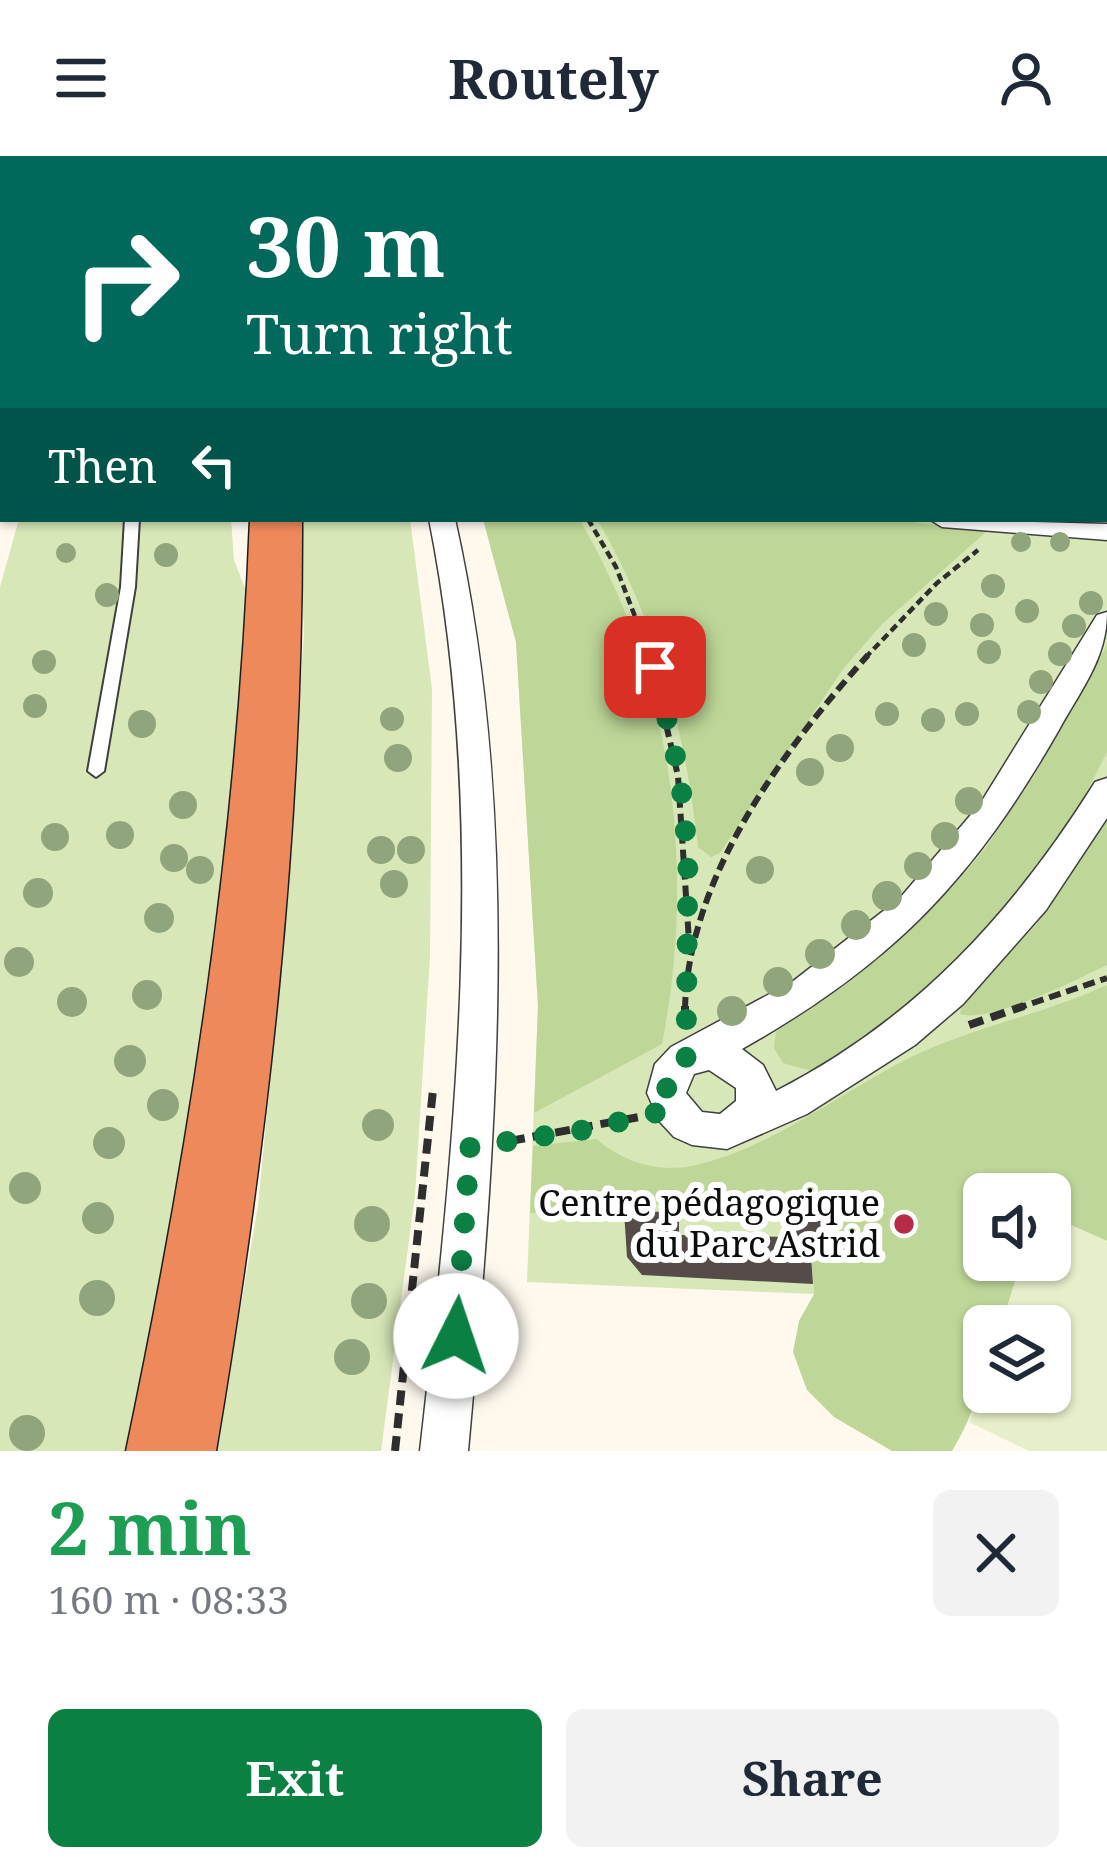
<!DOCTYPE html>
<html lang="en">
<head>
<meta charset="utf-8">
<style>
  body { margin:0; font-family:"Noto Serif",serif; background:#f2f2f3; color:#1f2937; height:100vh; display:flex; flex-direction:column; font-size:45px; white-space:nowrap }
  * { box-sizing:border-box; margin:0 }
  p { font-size:39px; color:#747a83 }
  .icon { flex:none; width:66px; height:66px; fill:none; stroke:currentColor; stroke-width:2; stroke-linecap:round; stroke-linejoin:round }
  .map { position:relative; height:1295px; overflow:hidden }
  .drawer { display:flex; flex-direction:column; background:#fff; flex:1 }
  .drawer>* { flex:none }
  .banner { position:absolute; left:0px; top:0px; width:1107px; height:366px; box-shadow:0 3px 9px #0004; background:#00695c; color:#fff; overflow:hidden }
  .buttons { position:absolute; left:963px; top:1017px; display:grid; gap:24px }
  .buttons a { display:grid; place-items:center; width:108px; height:108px; border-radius:18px; background:#fff; box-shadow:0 3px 9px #0004; font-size:60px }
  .pin { position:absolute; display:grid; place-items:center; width:102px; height:102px; color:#fff; margin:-51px; border-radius:24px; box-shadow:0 6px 18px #0006 }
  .me { position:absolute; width:132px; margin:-66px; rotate:4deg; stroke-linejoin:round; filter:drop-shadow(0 0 9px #0008) }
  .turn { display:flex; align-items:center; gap:42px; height:252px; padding:0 48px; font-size:54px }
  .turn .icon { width:156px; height:156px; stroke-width:2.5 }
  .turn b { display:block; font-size:84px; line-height:102px }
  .then { display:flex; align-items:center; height:114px; padding:0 48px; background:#0003; gap:24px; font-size:45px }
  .round { display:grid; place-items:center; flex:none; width:126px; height:126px; border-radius:18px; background:#f2f2f3 }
  .headline { display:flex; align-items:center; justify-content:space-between; height:204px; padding:0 48px }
  h1 { font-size:72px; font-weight:700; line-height:90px; color:#1e9e55 }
  .primary-button { display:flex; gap:24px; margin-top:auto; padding:24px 48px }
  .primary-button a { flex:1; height:138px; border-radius:18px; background:#0b8043; color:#fff; font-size:48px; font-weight:700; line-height:138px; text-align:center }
  .primary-button a+a { background:#f2f2f3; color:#1f2937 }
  header { display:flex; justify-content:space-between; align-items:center; height:156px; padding:0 48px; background:#fff; font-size:54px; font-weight:700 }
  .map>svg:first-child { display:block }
  .green { fill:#d7e7b8 }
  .forest { fill:#bed798 }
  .pitch { fill:#e7eeca }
  .building { fill:#554c49 }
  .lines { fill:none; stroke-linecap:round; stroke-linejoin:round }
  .lane-casing { stroke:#3f3f3f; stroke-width:4 }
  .street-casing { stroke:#3f3f3f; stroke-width:3 }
  .highway-casing { stroke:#1d1d1d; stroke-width:3 }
  .path-far2 { stroke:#2e2e2e; stroke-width:4.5; stroke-dasharray:8 4.5; stroke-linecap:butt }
  .path-far1 { stroke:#2e2e2e; stroke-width:6; stroke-dasharray:12 6; stroke-linecap:butt }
  .path { stroke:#2e2e2e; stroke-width:8; stroke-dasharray:15 8; stroke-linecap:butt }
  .lane { fill:#fff; fill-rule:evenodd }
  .street { fill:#fff; fill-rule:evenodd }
  .highway { fill:#ee895b; fill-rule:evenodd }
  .tram { stroke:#b62b46; stroke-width:3 }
  .tree { fill:#91a57c }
  .route { stroke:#0b8043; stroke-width:21; stroke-dasharray:0 37.8 }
  .poi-dot { fill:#b62b46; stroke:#fff; stroke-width:4.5 }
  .labels { text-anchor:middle; stroke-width:12; stroke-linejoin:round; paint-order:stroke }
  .near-poi-label { font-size:36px; fill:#0c0c0c; stroke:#fff; text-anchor:end }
</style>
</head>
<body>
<header><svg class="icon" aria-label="menu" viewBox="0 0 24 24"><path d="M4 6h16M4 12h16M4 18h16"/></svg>Routely<svg class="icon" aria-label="person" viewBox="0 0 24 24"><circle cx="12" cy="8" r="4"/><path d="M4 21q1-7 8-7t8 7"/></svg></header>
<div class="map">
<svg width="1107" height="1295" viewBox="0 0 1107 1295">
  <rect width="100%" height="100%" fill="#fef8ed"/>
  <g class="green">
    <path d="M789,0H1107V856L887,971L826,1081L810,1085L814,1138L527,1126L538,850L516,486L483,363H1104V3H781Z"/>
    <path d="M19,363H231L234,404L248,440L234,653L198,948L129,1295H0V431Z"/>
    <path d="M299,363H410L432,533L430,800L415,1039L381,1295H216L258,1050L282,801L304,477Z"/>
  </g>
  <g class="forest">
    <path d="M483,363H579C672,519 697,711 662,888L534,957L538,850L516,486Z"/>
    <path d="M597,363H890L986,376L882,468L843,513L720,697L711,701L698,691C685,573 657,466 597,363Z"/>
    <path d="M1107,489V596L1058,692L926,840L815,916L783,907L774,892L776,876L875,803L951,733L984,694L1034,620Z"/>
    <path d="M1107,663V809C1078,823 989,868 960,858L962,848L1035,770Z"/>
    <path d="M1107,829V1085L1050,1060V1038H984V1104H1022L1001,1170H984C984,1221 979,1250 952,1295H892L834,1261L807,1234L793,1196L799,1165L814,1138L810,1084L826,1081L822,1054L636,1047L530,1057L533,990L596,983C623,1005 656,1017 691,1010C765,996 840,937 907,903C970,872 1042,859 1107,829Z"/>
  </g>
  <path class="pitch" d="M1050,1060L1107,1085V1295H1029L969,1266L984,1221V1236H1050V1170H1001L1022,1104H1050Z"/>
  <path class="building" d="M790,1053L823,1054L826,1081L810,1085L813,1128L642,1119L627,1101L624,1055L669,1056V1066H679V1079L792,1081Z"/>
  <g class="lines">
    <g class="lane-casing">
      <g id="lane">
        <path d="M105,0H115L116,3H106Z"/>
        <path d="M125,363H139L135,431L104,615L96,621L88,615L121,431Z"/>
      </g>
    </g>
    <g class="street-casing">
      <g id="street">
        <path d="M284,0H302L303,3H285Z"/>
        <rect x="1104" y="329" width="3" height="16"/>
        <path d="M429,363H455C523,667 496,987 468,1295H420C455,988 490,668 429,363Z"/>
        <path d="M929,363L1107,368V384L942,371Z"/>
        <path d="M1107,456C1107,502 1082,532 1060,572C974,723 894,807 742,893L763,909L776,935C915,864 1013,757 1095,626L1107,622V662L1046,754L963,848L915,889L807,958L727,993L692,989L674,981L660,966L647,937L655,908L671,891L792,826L900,742L980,648L1097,459ZM709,914L736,932V945L720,958L702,956L686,937L694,918Z"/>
      </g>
    </g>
    <g class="highway-casing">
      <g id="highway">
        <path d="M1,0H37L39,3H3Z"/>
        <path d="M188,0H224L226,3H190Z"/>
        <path d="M3,321V360L0,361V322Z"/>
        <path d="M250,363H302C303,677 268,985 216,1295H126C191,986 238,678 250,363Z"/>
      </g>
    </g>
    <g class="path-far2">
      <path d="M588,363L616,411L651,502"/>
      <path d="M865,502L937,427L978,394"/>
    </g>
    <g class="path-far1">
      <path d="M650,499L678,620L689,785"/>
      <path d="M685,853C688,721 783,594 868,499"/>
      <path d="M1015,853L1107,822"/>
    </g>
    <g class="path">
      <path d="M685,863V850"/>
      <path d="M969,869L1024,850"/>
      <path d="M510,985L639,961"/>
      <path d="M395,1295L433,934"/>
    </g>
    <use href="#lane" class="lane"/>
    <use href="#street" class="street"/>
    <use href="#highway" class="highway"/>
    <g class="tram">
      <path d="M0,12L3,18"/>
      <path d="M0,39L3,51"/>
      <path d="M0,94L3,81"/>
      <path d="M0,123L3,117"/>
    </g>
  </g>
  <g class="tree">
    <circle cx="1021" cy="386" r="10"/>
    <circle cx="1060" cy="386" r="10"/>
    <circle cx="66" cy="397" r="10"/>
    <circle cx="166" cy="399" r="12"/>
    <circle cx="993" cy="430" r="12"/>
    <circle cx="107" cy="439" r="12"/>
    <circle cx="1091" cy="447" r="12"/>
    <circle cx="1027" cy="455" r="12"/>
    <circle cx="936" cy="458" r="12"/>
    <circle cx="982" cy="469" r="12"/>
    <circle cx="1074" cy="470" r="12"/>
    <circle cx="914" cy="489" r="12"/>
    <circle cx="989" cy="496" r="12"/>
    <circle cx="1060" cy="498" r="12"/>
    <circle cx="44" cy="506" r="12"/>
    <circle cx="1041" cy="526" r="12"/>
    <circle cx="35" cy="550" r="12"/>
    <circle cx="1029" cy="556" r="12"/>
    <circle cx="887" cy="558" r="12"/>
    <circle cx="967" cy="558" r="12"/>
    <circle cx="392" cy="563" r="12"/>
    <circle cx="933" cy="564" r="12"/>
    <circle cx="142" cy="568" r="14"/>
    <circle cx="840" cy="592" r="14"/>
    <circle cx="398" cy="602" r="14"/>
    <circle cx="810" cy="616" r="14"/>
    <circle cx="969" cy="645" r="14"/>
    <circle cx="183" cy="649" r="14"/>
    <circle cx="120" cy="679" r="14"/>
    <circle cx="945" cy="680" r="14"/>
    <circle cx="55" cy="681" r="14"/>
    <circle cx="381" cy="694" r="14"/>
    <circle cx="411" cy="694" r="14"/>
    <circle cx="174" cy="702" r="14"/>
    <circle cx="918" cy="710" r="14"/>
    <circle cx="200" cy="714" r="14"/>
    <circle cx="760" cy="714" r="14"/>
    <circle cx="394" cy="728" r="14"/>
    <circle cx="38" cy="737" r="15"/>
    <circle cx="887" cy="740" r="15"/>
    <circle cx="159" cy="762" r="15"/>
    <circle cx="856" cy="769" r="15"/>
    <circle cx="820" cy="798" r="15"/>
    <circle cx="19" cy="806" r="15"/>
    <circle cx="778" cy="826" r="15"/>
    <circle cx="147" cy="839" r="15"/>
    <circle cx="72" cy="846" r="15"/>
    <circle cx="732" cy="855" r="15"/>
    <circle cx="130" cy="905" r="16"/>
    <circle cx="163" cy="949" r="16"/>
    <circle cx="378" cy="969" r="16"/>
    <circle cx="109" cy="987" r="16"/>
    <circle cx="25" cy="1032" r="16"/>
    <circle cx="98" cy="1062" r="16"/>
    <circle cx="372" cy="1068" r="18"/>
    <circle cx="97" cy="1142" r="18"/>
    <circle cx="369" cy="1145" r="18"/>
    <circle cx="352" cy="1201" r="18"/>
    <circle cx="27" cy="1277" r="18"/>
  </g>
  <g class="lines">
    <path class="route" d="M456,1180L470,991L590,973L671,953C662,932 667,916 686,903L688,701L680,620L655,511"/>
  </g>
  <circle class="poi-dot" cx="904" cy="1068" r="12"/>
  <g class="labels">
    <g class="near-poi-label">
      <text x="880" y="1060">Centre pédagogique<tspan x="880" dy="41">du Parc Astrid</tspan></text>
    </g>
  </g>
</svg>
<div class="buttons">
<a><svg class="icon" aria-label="sound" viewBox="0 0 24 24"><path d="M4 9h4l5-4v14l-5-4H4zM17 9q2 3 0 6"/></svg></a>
<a><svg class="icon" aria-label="layers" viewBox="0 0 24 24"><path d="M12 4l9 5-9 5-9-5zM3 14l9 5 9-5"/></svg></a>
</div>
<div class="pin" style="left:655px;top:511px;background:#d93025"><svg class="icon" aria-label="arrive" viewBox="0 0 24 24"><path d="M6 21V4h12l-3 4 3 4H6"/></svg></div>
<svg class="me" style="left:456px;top:1180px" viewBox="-20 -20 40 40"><circle r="19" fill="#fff"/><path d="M0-13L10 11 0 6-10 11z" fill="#0b8043"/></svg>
<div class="banner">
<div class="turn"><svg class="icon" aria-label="right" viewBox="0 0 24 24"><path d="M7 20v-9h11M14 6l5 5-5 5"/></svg><div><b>30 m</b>Turn right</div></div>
<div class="then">Then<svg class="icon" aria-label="left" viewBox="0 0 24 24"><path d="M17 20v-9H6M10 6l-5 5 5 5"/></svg></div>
</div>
</div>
<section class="drawer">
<div class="headline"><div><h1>2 min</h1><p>160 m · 08:33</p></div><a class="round"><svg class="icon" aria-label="close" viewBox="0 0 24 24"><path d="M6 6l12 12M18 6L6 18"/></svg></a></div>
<div class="primary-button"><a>Exit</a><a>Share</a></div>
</section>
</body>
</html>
